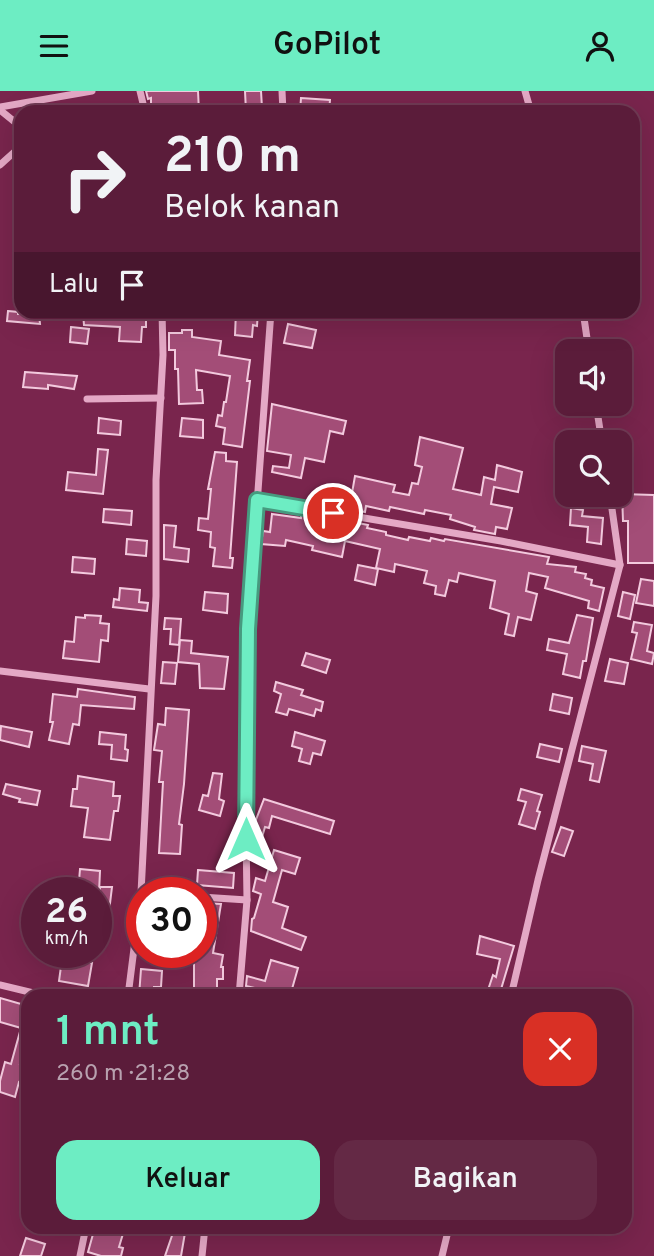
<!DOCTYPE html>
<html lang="id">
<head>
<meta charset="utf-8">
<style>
  body { margin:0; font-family:Overpass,sans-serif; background:#642945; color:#f1f3f6; height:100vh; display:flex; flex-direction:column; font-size:26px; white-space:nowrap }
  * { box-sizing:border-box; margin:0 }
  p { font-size:23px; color:#b8a1af }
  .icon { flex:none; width:38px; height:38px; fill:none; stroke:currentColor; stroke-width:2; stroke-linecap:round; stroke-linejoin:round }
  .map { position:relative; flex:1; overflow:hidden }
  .side { position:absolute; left:21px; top:898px; width:611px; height:245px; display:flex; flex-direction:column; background:#5b1c3a; border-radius:21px; box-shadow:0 7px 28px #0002,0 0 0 2px #703a54 }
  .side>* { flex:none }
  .guide { position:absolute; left:14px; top:14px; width:626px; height:214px; border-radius:21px; box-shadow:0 7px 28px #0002,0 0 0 2px #703a54; background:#5b1c3a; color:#f1f3f6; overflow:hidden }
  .tools { position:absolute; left:555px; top:248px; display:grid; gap:14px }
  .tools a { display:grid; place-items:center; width:77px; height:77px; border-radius:14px; background:#5b1c3a; box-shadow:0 7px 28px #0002,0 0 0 2px #703a54; font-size:35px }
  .speed { position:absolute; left:21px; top:786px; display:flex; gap:14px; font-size:35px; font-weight:700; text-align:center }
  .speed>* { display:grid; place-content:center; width:91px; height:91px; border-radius:50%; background:#5b1c3a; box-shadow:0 7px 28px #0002,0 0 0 2px #703a54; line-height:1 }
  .speed small { font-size:18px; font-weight:400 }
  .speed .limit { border:10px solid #d22; background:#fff; color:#111 }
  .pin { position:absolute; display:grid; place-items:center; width:60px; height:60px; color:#fff; margin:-30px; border:4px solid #fff; border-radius:50%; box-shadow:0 2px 7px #0007 }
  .me { position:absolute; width:77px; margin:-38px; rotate:0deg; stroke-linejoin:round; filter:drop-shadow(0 0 5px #0008) }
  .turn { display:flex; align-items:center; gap:24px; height:147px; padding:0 35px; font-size:32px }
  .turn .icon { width:91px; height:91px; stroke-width:2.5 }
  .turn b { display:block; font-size:49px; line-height:60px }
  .then { display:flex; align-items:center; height:66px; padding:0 35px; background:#0003; gap:14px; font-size:26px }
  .round { display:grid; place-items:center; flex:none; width:74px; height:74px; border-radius:21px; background:#642945 }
  .headline { display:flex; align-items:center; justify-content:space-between; height:119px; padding:0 35px }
  h1 { font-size:42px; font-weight:600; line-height:52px; color:#6dedc3 }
  .primary-button { display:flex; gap:14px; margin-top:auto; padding:14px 35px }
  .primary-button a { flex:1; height:80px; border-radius:21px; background:#6dedc3; color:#111; font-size:28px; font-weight:600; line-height:80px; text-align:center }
  .primary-button a+a { background:#642945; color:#f1f3f6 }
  header { display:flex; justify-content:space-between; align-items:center; height:91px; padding:0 35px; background:#6dedc3; color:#111; font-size:32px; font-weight:600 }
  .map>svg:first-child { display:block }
  .building { fill:#a34d77; stroke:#f3cade; stroke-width:2 }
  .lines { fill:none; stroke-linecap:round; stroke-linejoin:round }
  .minor { stroke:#e4a8c5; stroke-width:7 }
  .route-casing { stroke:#479a7f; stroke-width:18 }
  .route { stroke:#6dedc3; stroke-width:12 }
</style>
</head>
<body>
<header><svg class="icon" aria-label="menu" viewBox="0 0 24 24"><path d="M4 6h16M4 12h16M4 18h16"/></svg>GoPilot<svg class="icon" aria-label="person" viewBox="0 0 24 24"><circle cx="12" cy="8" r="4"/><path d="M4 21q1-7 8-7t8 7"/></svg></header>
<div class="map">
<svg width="654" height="1165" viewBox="0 0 654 1165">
  <rect width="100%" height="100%" fill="#79254d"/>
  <g class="building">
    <path d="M146,0H198L199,21H182V15L165,16V21H151V7L148,8Z"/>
    <path d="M245,0H261L262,17H260V21H246Z"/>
    <path d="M301,7L330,9L329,21H300Z"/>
    <path d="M8,220L18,221V223H39L40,233L7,230Z"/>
    <path d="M146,220V236H142L141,251L119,250L120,236L84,234L83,222Z"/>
    <path d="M236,220H258L257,235L253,234L252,246L235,244Z"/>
    <path d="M288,233L316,239L312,257L284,252Z"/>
    <path d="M71,236L89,238L87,253L70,251Z"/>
    <path d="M182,239H192V246L221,250L219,264L250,269L247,290H250L242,356L223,353L225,337L216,335L218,324L222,325L224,311H226L230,285L196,279L197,299H202L203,312L179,313L178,278H175V259H169V242H182Z"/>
    <path d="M25,281L77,285L74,298L48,294V298L23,296Z"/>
    <path d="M272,313L346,330L343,343L330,340L324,371L305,367L301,387L272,381L273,375L289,377L291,364L267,360Z"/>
    <path d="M99,327L121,330L120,344L98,342Z"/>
    <path d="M182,327L203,329V347L180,345Z"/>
    <path d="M420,346L463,357L453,398L481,404L484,386L495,389L497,374L522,381L518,401L494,396L491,413L512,417L507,438L496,436L495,443L474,439L475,436L450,428L451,424L425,419L424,423L390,416L389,420L366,415L365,421L355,419L356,415H353L355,403L352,402L355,385L395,394L393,401L409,404L412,392L418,393L422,376L415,374Z"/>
    <path d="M98,358L108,359L103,403L66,399L68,381L96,384Z"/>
    <path d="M215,361L226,362V370L237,371L230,467H233L232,477L213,475L215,457L210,456L211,441L198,439L199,427L208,428L211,398H208Z"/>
    <path d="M622,403L654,404V472H628V430H623Z"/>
    <path d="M571,417L583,419L582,425L603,427L601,453L587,451L588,436L570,434Z"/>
    <path d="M104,418L132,420L131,434L103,431Z"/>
    <path d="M272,423L301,427V423L317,425L316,431L351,438L353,431L368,434L367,437L386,441V444L408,449L409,446L430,450L431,447L444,450L445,448L549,466L547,473L576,476L575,481L586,483L585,487L592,489L591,494L604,497L599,520L588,517L589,510L545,497L548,486L529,482L526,500L537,503L531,529L518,526L514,545L505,543L509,523L490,517L495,490L459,482L457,491L449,489L445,505L435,503L436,495L424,492L427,480L395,473L394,481L376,477L380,458L345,450L342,466L312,459L313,455L286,449L285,455L261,453L263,440L270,441Z"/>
    <path d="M164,434L176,435L174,456L189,458L188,471L164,468Z"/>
    <path d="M127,448L147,450L146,465L126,463Z"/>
    <path d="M73,466L95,468L94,483L72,481Z"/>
    <path d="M358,474L378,478L375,494L355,489Z"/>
    <path d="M641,488L654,490V515L636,512Z"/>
    <path d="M120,497L140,499L139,511L148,512L147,520L113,516L114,508L119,509Z"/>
    <path d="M205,501L228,503L227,522L203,519Z"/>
    <path d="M623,501L635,504L630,528L618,525Z"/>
    <path d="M85,524L101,525L100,532L109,533L108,550L101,549L99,571L63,567L65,550L74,551L76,526L85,527Z"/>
    <path d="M577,524L593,527L586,570H583L580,587L563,583L567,563L547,559L549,548L569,552Z"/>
    <path d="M165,527L181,528L179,554L170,553L171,538H164Z"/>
    <path d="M634,531L652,534L647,560L654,562L652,573L631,568L637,542L632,541Z"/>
    <path d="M180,549L192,550L191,562L228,566L224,598L200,597L199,573L178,571Z"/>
    <path d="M306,562L330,569L326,582L302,574Z"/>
    <path d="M610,568L628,572L624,593L605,590Z"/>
    <path d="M163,571L177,572L175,593L161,592Z"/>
    <path d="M276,591L303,599L301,604L323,611L321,620L316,618L314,625L289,618L287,624L276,621L281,603L274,600Z"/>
    <path d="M78,598L135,606L134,618L81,614L79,634L73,633L69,653L49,649L53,631H50L53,603L77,606Z"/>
    <path d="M553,603L572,607L569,623L550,619Z"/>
    <path d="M166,617L189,619L184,693L179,733L182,734L180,763L159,762L163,691H159L162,660L154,659L158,633L165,634Z"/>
    <path d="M1,635L32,641L29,656L0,649Z"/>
    <path d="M100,641L126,644L125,658L128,659L127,670L111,668L112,654L99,653Z"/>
    <path d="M295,641L325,650L321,664L313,662L310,673L299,670L302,658L292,655Z"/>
    <path d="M540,653L562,658L559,671L537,666Z"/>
    <path d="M582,655L606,660L599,691L590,689L593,673L579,670Z"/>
    <path d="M213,682L222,683L219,708L224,710L220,725L199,719L203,704L208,705Z"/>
    <path d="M78,685L114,691L113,705H120L118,720H114L110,749L84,746L88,717L71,715L73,698H77Z"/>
    <path d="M6,693L40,700L37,714L19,711L20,708L3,703Z"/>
    <path d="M521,698L542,704L537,720L540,721L535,738L519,733L526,711L518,709Z"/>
    <path d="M264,708L334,730L330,743L272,725L269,737L265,736L260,753L252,751V739Z"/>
    <path d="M561,736L573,740L564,765L552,761Z"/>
    <path d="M274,759L300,767L295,783L282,779L273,811L288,816L282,837L306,846L301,859L251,840L252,828L254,827L261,803L253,800L256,787L265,790Z"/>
    <path d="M80,778L100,780L99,802H78Z"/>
    <path d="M198,779L234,782L233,797L197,794Z"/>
    <path d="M100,796H112L107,837L97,836Z"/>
    <path d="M204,812L221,813L213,862L223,864L221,876H223V888H217V905H194V870L190,869L191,861H201Z"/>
    <path d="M480,845L514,855L499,905H486L493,884L496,886L500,868L477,863Z"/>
    <path d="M63,861H85L83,871L92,872L88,895L59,890Z"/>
    <path d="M271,869L298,877L290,905H257L259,898L246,895L247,885L265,890Z"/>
    <path d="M141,878L162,880L161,896H154V905H139Z"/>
    <path d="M0,907L28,915V943L20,973L28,975V994L19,991L15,1006L0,1001V990L5,971L11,973L21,937L0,931Z"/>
    <path d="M95,1136H125L119,1156L123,1157L121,1165H101L88,1161Z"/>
    <path d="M175,1136H186L181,1165H165Z"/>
    <path d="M26,1147L45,1153L41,1165H20Z"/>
  </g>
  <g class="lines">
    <g class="minor">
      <path d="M140,0L145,21"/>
      <path d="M282,0L283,21"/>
      <path d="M525,0L531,21"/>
      <path d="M0,16L92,0"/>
      <path d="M0,19L21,36"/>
      <path d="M0,74L21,55"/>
      <path d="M583,220L589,261"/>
      <path d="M87,308L161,307"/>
      <path d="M596,313L602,352"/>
      <path d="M257,409L501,450L620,474"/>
      <path d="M0,580L149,598"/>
      <path d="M201,806L247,809"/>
      <path d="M0,894L46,905"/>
      <path d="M128,905L141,802L156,505V389L163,264L162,220"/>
      <path d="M239,905L247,809L245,676L248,538L271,220"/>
      <path d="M511,905L538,789L620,474L610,404"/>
      <path d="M80,1165L86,1136"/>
      <path d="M202,1165L205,1136"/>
      <path d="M442,1165L449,1136"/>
    </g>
  </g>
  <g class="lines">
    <g class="route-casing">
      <path id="route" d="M246,748L248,538L257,409L333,422"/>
    </g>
    <use href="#route" class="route"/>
  </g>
</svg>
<div class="tools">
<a><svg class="icon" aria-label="sound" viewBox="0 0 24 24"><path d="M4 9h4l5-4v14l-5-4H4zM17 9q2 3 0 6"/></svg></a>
<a><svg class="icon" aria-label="search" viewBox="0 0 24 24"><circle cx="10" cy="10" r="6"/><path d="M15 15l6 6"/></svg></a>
</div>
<div class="speed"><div>26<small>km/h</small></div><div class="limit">30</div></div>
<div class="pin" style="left:333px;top:422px;background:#d93025"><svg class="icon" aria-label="arrive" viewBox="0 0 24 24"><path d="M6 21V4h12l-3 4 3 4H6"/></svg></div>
<svg class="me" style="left:246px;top:748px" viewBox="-20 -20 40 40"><path d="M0-17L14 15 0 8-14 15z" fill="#6dedc3" stroke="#fff" stroke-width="4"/></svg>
<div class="guide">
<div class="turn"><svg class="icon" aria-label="right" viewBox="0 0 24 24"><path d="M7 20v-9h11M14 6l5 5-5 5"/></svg><div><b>210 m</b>Belok kanan</div></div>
<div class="then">Lalu<svg class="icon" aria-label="arrive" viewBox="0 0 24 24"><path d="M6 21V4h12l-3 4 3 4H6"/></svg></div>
</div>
<section class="side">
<div class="headline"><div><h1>1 mnt</h1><p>260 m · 21:28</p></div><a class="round" style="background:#d93025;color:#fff"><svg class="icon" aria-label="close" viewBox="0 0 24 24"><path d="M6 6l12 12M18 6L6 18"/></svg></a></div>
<div class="primary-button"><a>Keluar</a><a>Bagikan</a></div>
</section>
</div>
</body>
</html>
